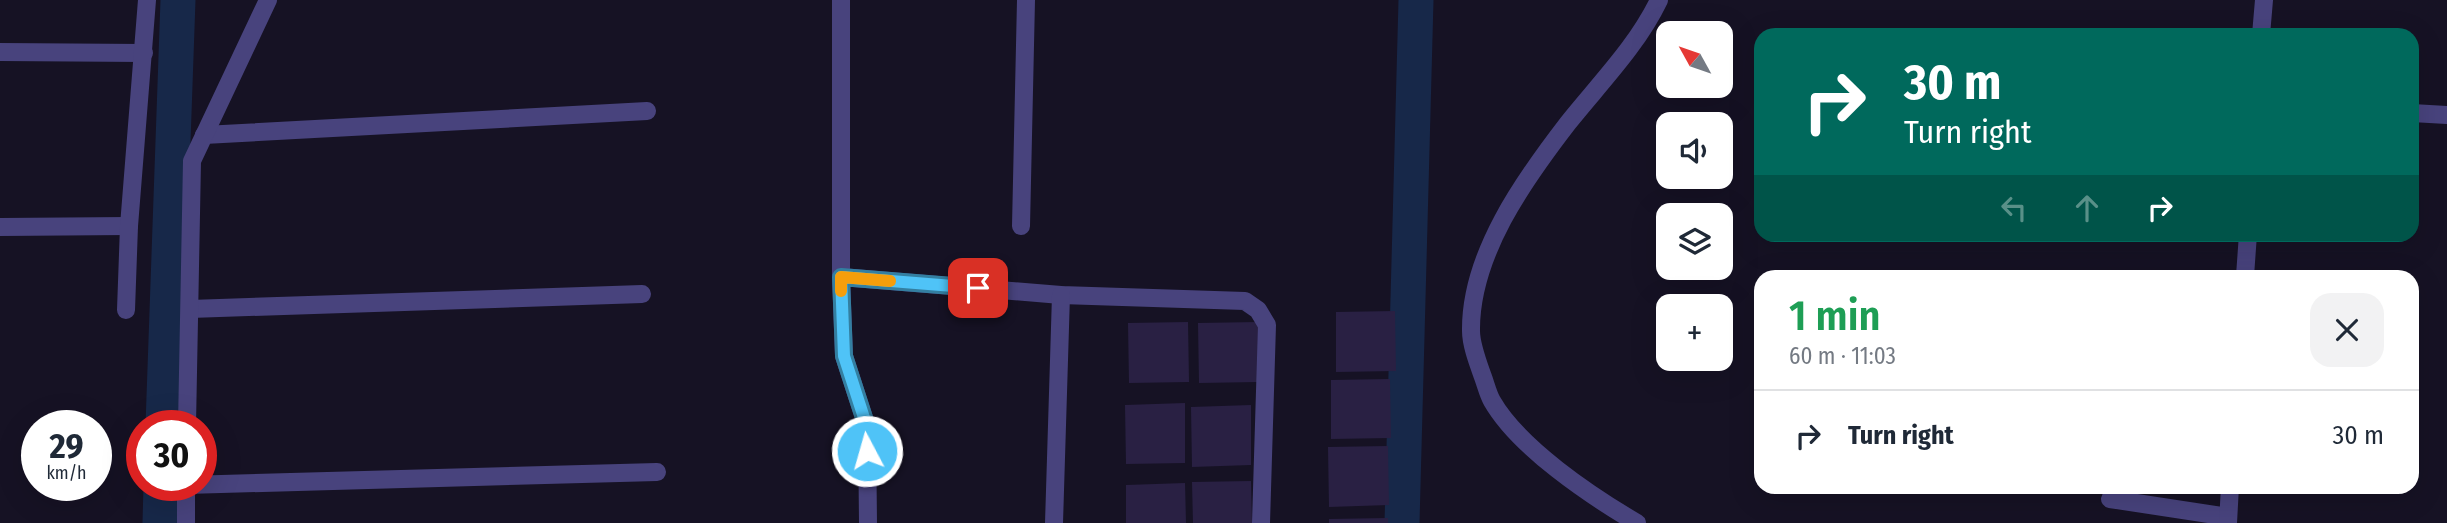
<!DOCTYPE html>
<html lang="en">
<head>
<meta charset="utf-8">
<style>
  body { margin:0; font-family:"Fira Sans Condensed",sans-serif; background:#f2f2f3; color:#1f2937; height:100vh; display:flex; flex-direction:column; font-size:26px; white-space:nowrap }
  * { box-sizing:border-box; margin:0 }
  p { font-size:23px; color:#747a83 }
  .icon { flex:none; width:38px; height:38px; fill:none; stroke:currentColor; stroke-width:2; stroke-linecap:round; stroke-linejoin:round }
  .map { position:relative; flex:1; overflow:hidden }
  .drawer { position:absolute; left:1754px; top:270px; width:665px; height:224px; display:flex; flex-direction:column; background:#fff; border-radius:21px; box-shadow:0 7px 28px #0002 }
  .drawer>* { flex:none }
  .banner { position:absolute; left:1754px; top:28px; width:665px; height:214px; border-radius:21px; box-shadow:0 7px 28px #0002; background:#00695c; color:#fff; overflow:hidden }
  .needle { width:46px; rotate:310deg }
  .tools { position:absolute; left:1656px; top:21px; display:grid; gap:14px }
  .tools a { display:grid; place-items:center; width:77px; height:77px; border-radius:14px; background:#fff; box-shadow:0 7px 28px #0002; font-size:35px }
  .speed { position:absolute; left:21px; top:410px; display:flex; gap:14px; font-size:35px; font-weight:700; text-align:center }
  .speed>* { display:grid; place-content:center; width:91px; height:91px; border-radius:50%; background:#fff; box-shadow:0 7px 28px #0002; line-height:1 }
  .speed small { font-size:18px; font-weight:400 }
  .speed .limit { border:10px solid #d22; background:#fff; color:#111 }
  .pin { position:absolute; display:grid; place-items:center; width:60px; height:60px; color:#fff; margin:-30px; border-radius:14px; box-shadow:0 4px 10px #0006 }
  .me { position:absolute; width:77px; margin:-38px; rotate:354deg; stroke-linejoin:round; filter:drop-shadow(0 0 5px #0008) }
  .turn { display:flex; align-items:center; gap:24px; height:147px; padding:0 35px; font-size:32px }
  .turn .icon { width:91px; height:91px; stroke-width:2.5 }
  .turn b { display:block; font-size:49px; line-height:60px }
  .lanes { display:flex; align-items:center; height:66px; padding:0 35px; background:#0003; justify-content:center; gap:35px; direction:ltr }
  .lanes .off { opacity:.35 }
  .round { display:grid; place-items:center; flex:none; width:74px; height:74px; border-radius:21px; background:#f2f2f3 }
  .overview { display:flex; align-items:center; justify-content:space-between; height:119px; padding:0 35px }
  h1 { font-size:42px; font-weight:600; line-height:52px; color:#1e9e55 }
  ul { padding:0; list-style:none }
  li { display:flex; align-items:center; gap:21px; height:91px; padding:0 35px; border-top:2px solid #e0e1e3 }
  li div { flex:1 }
  li b { display:block; font-size:26px }
  li em { font-style:normal }
  .map>svg:first-child { display:block }
  .lines { fill:none; stroke-linecap:round; stroke-linejoin:round }
  .canal { stroke:#172849; stroke-width:35 }
  .building { fill:#292043 }
  .lane { stroke:#48437d; stroke-width:18 }
  .street { stroke:#48437d; stroke-width:18 }
  .route-casing { stroke:#337fa1; stroke-width:18 }
  .route { stroke:#4fc3f7; stroke-width:12 }
  .slow { stroke:#f59e0b; stroke-width:12 }
</style>
</head>
<body>
<div class="map">
<svg width="2447" height="523" viewBox="0 0 2447 523">
  <rect width="100%" height="100%" fill="#161224"/>
  <g class="lines">
    <g class="canal">
      <path d="M163,425L178,0"/>
      <path d="M160,523L161,485"/>
      <path d="M1402,523L1416,0"/>
    </g>
  </g>
  <g class="building">
    <path d="M1395,311L1396,371L1336,372V312Z"/>
    <path d="M1188,322L1189,382L1129,383L1128,323Z"/>
    <path d="M1258,322V382L1199,383L1198,323Z"/>
    <path d="M1390,379L1391,438L1331,439V380Z"/>
    <path d="M1185,403V463L1126,464L1125,405Z"/>
    <path d="M1251,405V465L1192,467L1191,407Z"/>
    <path d="M1388,446L1389,505L1329,507L1328,447Z"/>
    <path d="M1251,481L1252,523H1193L1192,482Z"/>
    <path d="M1185,483L1186,523H1126V485Z"/>
    <path d="M1388,518V523H1329V519Z"/>
  </g>
  <g class="lines">
    <path class="lane" d="M2110,499L2228,517"/>
    <g class="street">
      <path d="M841,0V277L844,356L867,427L868,523"/>
      <path d="M2261,35L2264,0"/>
      <path d="M0,52L144,53"/>
      <path d="M2412,113L2447,115"/>
      <path d="M204,135L647,111"/>
      <path d="M1021,226L1026,0"/>
      <path d="M0,227L129,226"/>
      <path d="M2245,276L2248,234"/>
      <path d="M841,277L1061,295L1245,301L1258,310L1267,325L1261,523"/>
      <path d="M190,309L642,294"/>
      <path d="M126,310L129,226L147,0"/>
      <path d="M187,425L192,161L268,0"/>
      <path d="M186,485L657,472"/>
      <path d="M186,523V485"/>
      <path d="M1054,523L1061,295"/>
      <path d="M1637,523C1591,496 1519,448 1492,401C1488,394 1486,385 1483,377C1478,363 1471,345 1471,331C1470,255 1524,180 1568,123C1599,84 1637,46 1659,0"/>
      <path d="M2228,523L2230,486"/>
    </g>
  </g>
  <g class="lines">
    <g class="route-casing">
      <path id="route" d="M867,451V427L844,356L841,277L978,288"/>
    </g>
    <use href="#route" class="route"/>
    <path class="slow" d="M841,291V277L890,281"/>
  </g>
</svg>
<div class="tools">
<a><svg class="needle" viewBox="-14 -14 28 28"><path d="M0-13l5 13h-10z" fill="#e53935"/><path d="M0 13l5-13h-10z" fill="#747a83"/></svg></a>
<a><svg class="icon" aria-label="sound" viewBox="0 0 24 24"><path d="M4 9h4l5-4v14l-5-4H4zM17 9q2 3 0 6"/></svg></a>
<a><svg class="icon" aria-label="layers" viewBox="0 0 24 24"><path d="M12 4l9 5-9 5-9-5zM3 14l9 5 9-5"/></svg></a>
<a>+</a>
</div>
<div class="speed"><div>29<small>km/h</small></div><div class="limit">30</div></div>
<div class="pin" style="left:978px;top:288px;background:#d93025"><svg class="icon" aria-label="arrive" viewBox="0 0 24 24"><path d="M6 21V4h12l-3 4 3 4H6"/></svg></div>
<svg class="me" style="left:867px;top:451px" viewBox="-20 -20 40 40"><circle r="17" fill="#4fc3f7" stroke="#fff" stroke-width="3"/><path d="M0-11L8 9 0 5-8 9z" fill="#fff"/></svg>
<div class="banner">
<div class="turn"><svg class="icon" aria-label="right" viewBox="0 0 24 24"><path d="M7 20v-9h11M14 6l5 5-5 5"/></svg><div><b>30 m</b>Turn right</div></div>
<div class="lanes"><svg class="icon off" aria-label="left" viewBox="0 0 24 24"><path d="M17 20v-9H6M10 6l-5 5 5 5"/></svg><svg class="icon off" aria-label="ahead" viewBox="0 0 24 24"><path d="M12 20V5M6 11l6-6 6 6"/></svg><svg class="icon" aria-label="right" viewBox="0 0 24 24"><path d="M7 20v-9h11M14 6l5 5-5 5"/></svg></div>
</div>
<section class="drawer">
<div class="overview"><div><h1>1 min</h1><p>60 m · 11:03</p></div><a class="round"><svg class="icon" aria-label="close" viewBox="0 0 24 24"><path d="M6 6l12 12M18 6L6 18"/></svg></a></div>
<ul>
<li><svg class="icon" aria-label="right" viewBox="0 0 24 24"><path d="M7 20v-9h11M14 6l5 5-5 5"/></svg><div><b>Turn right</b></div><em>30 m</em></li>
</ul>
</section>
</div>
</body>
</html>
